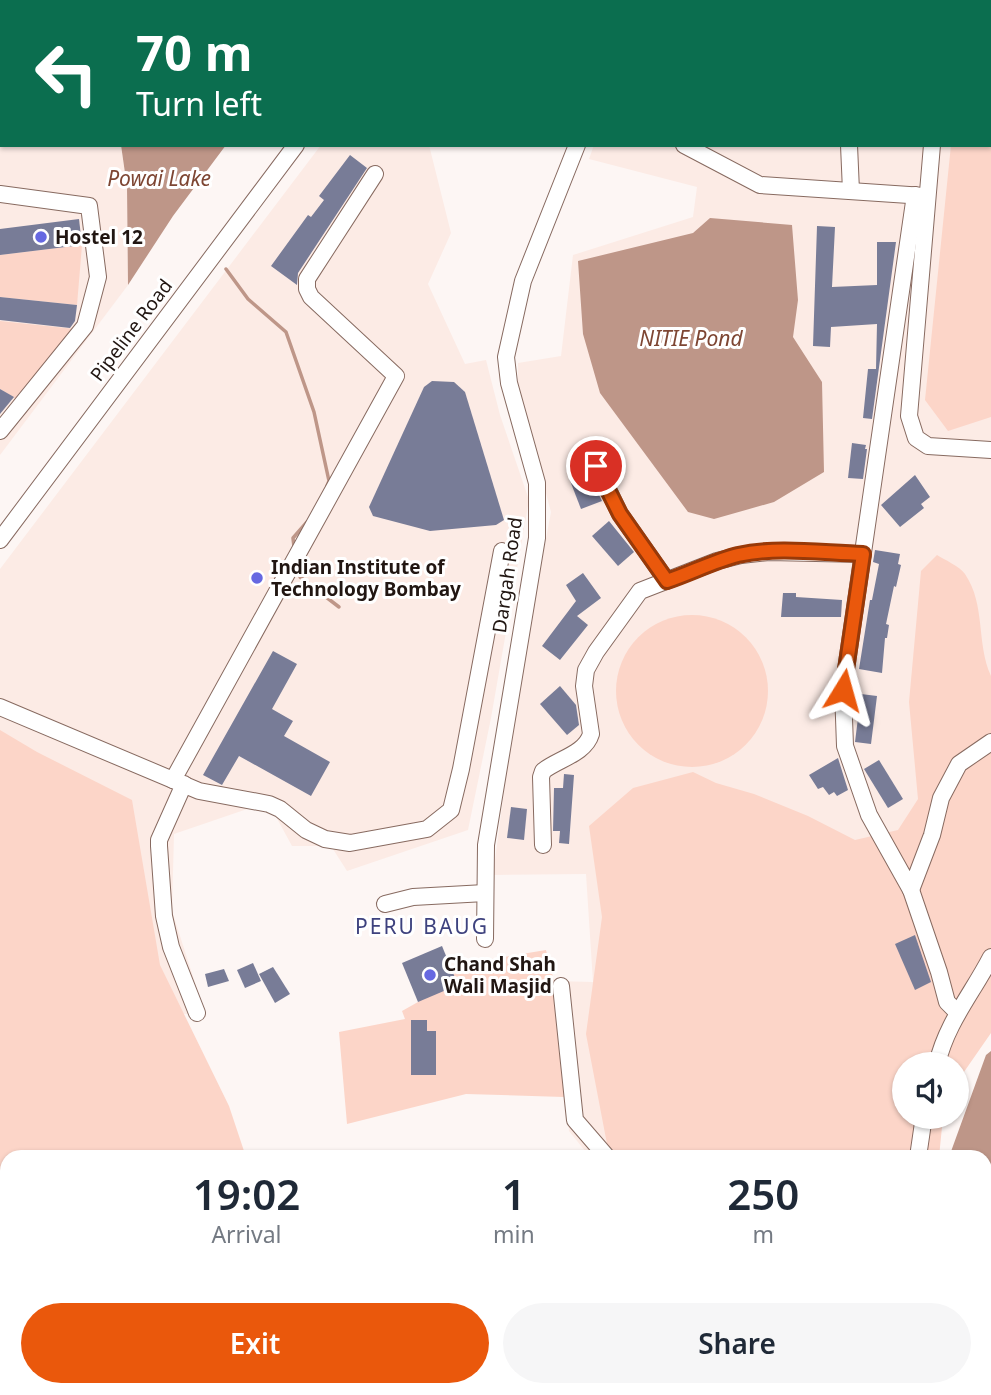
<!DOCTYPE html>
<html lang="en">
<head>
<meta charset="utf-8">
<style>
  body { margin:0; font-family:"Noto Sans",sans-serif; background:#f6f6f7; color:#1f2937; height:100vh; display:flex; flex-direction:column; font-size:26px; white-space:nowrap }
  * { box-sizing:border-box; margin:0 }
  p { font-size:23px; color:#747a83 }
  .icon { flex:none; width:38px; height:38px; fill:none; stroke:currentColor; stroke-width:2; stroke-linecap:round; stroke-linejoin:round }
  .map { position:relative; flex:1; overflow:hidden }
  .sheet { position:absolute; left:0px; top:1150px; width:992px; height:247px; display:flex; flex-direction:column; background:#fff; border-radius:21px 21px 0 0; box-shadow:0 2px 5px #0004 }
  .sheet>* { flex:none }
  .hud { position:absolute; left:0px; top:0px; width:992px; height:147px; box-shadow:0 2px 5px #0004; background:#0b6e4f; color:#fff; overflow:hidden }
  .buttons { position:absolute; left:892px; top:1052px; display:grid; gap:14px }
  .buttons a { display:grid; place-items:center; width:77px; height:77px; border-radius:50%; background:#fff; box-shadow:0 2px 5px #0004; font-size:35px }
  .pin { position:absolute; display:grid; place-items:center; width:60px; height:60px; color:#fff; margin:-30px; border:4px solid #fff; border-radius:50%; box-shadow:0 2px 7px #0007 }
  .me { position:absolute; width:77px; margin:-38px; rotate:8deg; stroke-linejoin:round; filter:drop-shadow(0 0 5px #0008) }
  .turn { display:flex; align-items:center; gap:24px; height:147px; padding:0 21px; font-size:32px }
  .turn .icon { width:91px; height:91px; stroke-width:2.5 }
  .turn b { display:block; font-size:49px; line-height:60px }
  .eta { display:flex; justify-content:space-evenly; align-items:center; height:119px; text-align:center }
  .eta b { font-size:42px; font-weight:600; line-height:49px }
  .cta { display:flex; gap:14px; margin-top:auto; padding:14px 21px }
  .cta a { flex:1; height:80px; border-radius:42px; background:#ea580c; color:#fff; font-size:28px; font-weight:600; line-height:80px; text-align:center }
  .cta a+a { background:#f6f6f7; color:#1f2937 }
  .map>svg:first-child { display:block }
  .built { fill:#fcebe5 }
  .green { fill:#fcd5c8 }
  .water { fill:#be9688 }
  .lines { fill:none; stroke-linecap:round; stroke-linejoin:round }
  .stream { stroke:#be9688; stroke-width:3.5 }
  .building { fill:#787c97 }
  .minor-casing { stroke:#876a60; stroke-width:18 }
  .minor { stroke:#fff; stroke-width:16 }
  .route-casing { stroke:#983908; stroke-width:18 }
  .route { stroke:#ea580c; stroke-width:12 }
  .poi-dot { fill:#6668e1; stroke:#fff; stroke-width:2.5 }
  .labels { text-anchor:middle; stroke-width:6; stroke-linejoin:round; paint-order:stroke }
  .poi-label { font-size:19px; font-weight:bold; fill:#211612; stroke:#fff; text-anchor:start }
  .street-label { font-size:19px; fill:#211612; stroke:#fff }
  .water-label { font-size:21px; font-style:italic; fill:#7e4633; stroke:#fff }
  .neighbourhood-label { font-size:21px; letter-spacing:2px; fill:#3e427e; stroke:#fff }
</style>
</head>
<body>
<div class="map">
<svg width="991" height="1395" viewBox="0 0 991 1395">
  <rect width="100%" height="100%" fill="#fdf6f4"/>
  <g class="built">
    <path d="M0,0L19,2H2V145H121L127,187L128,285L0,455Z"/>
    <path d="M843,0H991V968L905,1064V1116L934,1157H590L569,1131L554,981L593,982L586,874L493,875L517,692L551,512L518,389V363L561,356L573,255L693,217L697,187L589,159L594,145H990V2H843Z"/>
    <path d="M321,145H429L451,233L428,284L465,364L486,360L500,415L529,500L491,718L468,830L347,871L331,846H292L268,802L174,834L172,911L206,1017L0,987V569Z"/>
  </g>
  <g class="green">
    <path d="M927,0H991V417L948,431L925,400L951,145H990V2Z"/>
    <path d="M82,245L77,305L0,297V255Z"/>
    <path d="M0,321L75,329L17,400L0,389Z"/>
    <path d="M937,555C945,560 959,566 965,574C986,605 976,643 991,676V1033L957,1082V1064H905V1116L943,1117L939,1157H619L607,1144L586,1034L602,917L589,826L633,788L693,772L716,783L754,794L808,816L855,840L898,830L918,799L909,702L921,571Z"/>
    <circle cx="692" cy="691" r="76"/>
    <path d="M0,730L37,752L132,800L160,965L229,1106L246,1157H7V1256L0,1247Z"/>
    <path d="M546,950L554,981L564,1097L466,1094L347,1124L339,1032L405,1019L402,1011L418,1002L450,966Z"/>
  </g>
  <g class="water">
    <path d="M19,0H334L19,2Z"/>
    <path d="M121,145H226L173,216L128,285L127,187Z"/>
    <path d="M710,218L792,225L798,300L793,337L822,382L824,472L774,502L714,519L688,512L600,393L583,334L578,261L693,233Z"/>
    <path d="M991,1051V1395H802L808,1390H985V1157H949L986,1055Z"/>
    <path d="M7,1323V1390H762L774,1395H0V1332Z"/>
  </g>
  <g class="lines">
    <g class="stream">
      <path d="M226,269L248,299L286,332L314,412L329,481L327,486"/>
      <path d="M294,547L293,538L307,522"/>
      <path d="M298,565L300,577L339,607"/>
    </g>
  </g>
  <g class="building">
    <path d="M350,155L367,168L298,273L297,285L271,266L308,215L311,217L324,200L319,196Z"/>
    <path d="M79,219L82,245L0,255V229Z"/>
    <path d="M817,226L835,227L832,287L877,285V242H896L872,419L863,418L868,369H876L877,324L831,327L830,347L813,346Z"/>
    <path d="M0,297L77,305L75,321L70,328L0,320Z"/>
    <path d="M432,381L454,382L465,392L504,520L496,525L430,531L373,516L369,507L424,387Z"/>
    <path d="M0,389L14,397L0,414Z"/>
    <path d="M852,443L866,445L865,449H867L863,479L848,478Z"/>
    <path d="M587,470L602,501L581,509L569,478Z"/>
    <path d="M915,475L930,497L921,504L924,508L900,527L881,505Z"/>
    <path d="M609,521L634,552L618,566L592,536Z"/>
    <path d="M875,550L900,554L898,564L901,565L896,587L894,586L886,624L889,625L887,638H885L882,673L859,669L870,600H872L879,564L873,562Z"/>
    <path d="M583,573L601,598L577,616L588,625L560,660L542,646L576,601L566,585Z"/>
    <path d="M783,593H796V597L842,600L841,617H781Z"/>
    <path d="M273,651L297,664L272,709L293,721L284,736L330,762L311,796L239,756L222,785L203,775Z"/>
    <path d="M560,686L576,705L579,725L567,735L540,704Z"/>
    <path d="M861,694L877,696L871,744L855,742Z"/>
    <path d="M838,758L848,790L837,796L834,792L829,795L823,787L818,789L809,775Z"/>
    <path d="M879,760L903,799L888,808L864,769Z"/>
    <path d="M564,774L574,775L569,844L559,843L560,831H553L554,788H563Z"/>
    <path d="M511,807L527,809L524,840L507,838Z"/>
    <path d="M915,935L931,982L915,990L895,944Z"/>
    <path d="M442,946L458,985L418,1002L402,963Z"/>
    <path d="M253,963L261,981L245,988L237,970Z"/>
    <path d="M273,967L290,994L275,1003L259,974Z"/>
    <path d="M224,969L229,981L208,987L205,974Z"/>
    <path d="M411,1020H427V1031H436V1075H411Z"/>
  </g>
  <g class="lines">
    <g class="minor-casing">
      <g id="minor">
        <path d="M635,0V2"/>
        <path d="M405,2L406,0"/>
        <path d="M958,2L959,0"/>
        <path d="M684,145L760,185L924,196"/>
        <path d="M849,145L851,191"/>
        <path d="M932,145L909,416L916,438L928,446L991,450"/>
        <path d="M0,194L89,206L98,277L85,326L0,431"/>
        <path d="M915,195L843,690L845,746L869,815L911,890L932,835L941,798L959,764L991,742"/>
        <path d="M596,465L620,514L667,581"/>
        <path d="M0,540L296,145"/>
        <path d="M0,707L199,791L269,804L280,809L306,830L325,839L350,843L427,829L451,810L461,769L502,551"/>
        <path d="M173,780L396,376L311,297L307,289V279L375,174"/>
        <path d="M184,784L159,840V846L164,916L171,947L197,1013"/>
        <path d="M543,845L541,777L543,771C558,759 585,754 591,734L584,686L586,670L596,652L640,591L717,561L741,555L769,552L863,554"/>
        <path d="M911,890L939,972L947,1002L957,1012"/>
        <path d="M385,904L413,897L485,893"/>
        <path d="M485,939L486,845L537,538V483L509,383L506,357L523,281L577,145"/>
        <path d="M561,986L575,1120L607,1157"/>
        <path d="M937,1064C947,1022 972,994 991,957"/>
        <path d="M918,1157L924,1116"/>
      </g>
    </g>
    <use href="#minor" class="minor"/>
  </g>
  <g class="lines">
    <g class="route-casing">
      <path id="route" d="M596,466L620,514L667,581C691,573 714,561 738,555C778,546 823,553 863,554L843,690"/>
    </g>
    <use href="#route" class="route"/>
  </g>
  <g class="poi-dot">
    <circle cx="41" cy="237" r="7"/>
    <circle cx="257" cy="578" r="7"/>
    <circle cx="430" cy="975" r="7"/>
  </g>
  <g class="labels">
    <g class="poi-label">
      <text x="55" y="244">Hostel 12</text>
      <text x="271" y="574">Indian Institute of<tspan x="271" dy="22">Technology Bombay</tspan></text>
      <text x="444" y="971">Chand Shah<tspan x="444" dy="22">Wali Masjid</tspan></text>
    </g>
    <g class="street-label">
      <text transform="translate(131 330) rotate(-53)" y="7">Pipeline Road</text>
      <text transform="translate(507 575) rotate(-82)" y="7">Dargah Road</text>
    </g>
    <g class="water-label">
      <text x="159" y="186">Powai Lake</text>
      <text x="691" y="346">NITIE Pond</text>
    </g>
    <g class="neighbourhood-label">
      <text x="422" y="934">PERU BAUG</text>
    </g>
  </g>
</svg>
<div class="buttons">
<a><svg class="icon" aria-label="sound" viewBox="0 0 24 24"><path d="M4 9h4l5-4v14l-5-4H4zM17 9q2 3 0 6"/></svg></a>
</div>
<div class="pin" style="left:596px;top:466px;background:#d93025"><svg class="icon" aria-label="arrive" viewBox="0 0 24 24"><path d="M6 21V4h12l-3 4 3 4H6"/></svg></div>
<svg class="me" style="left:843px;top:690px" viewBox="-20 -20 40 40"><path d="M0-17L14 15 0 8-14 15z" fill="#ea580c" stroke="#fff" stroke-width="4"/></svg>
<div class="hud">
<div class="turn"><svg class="icon" aria-label="left" viewBox="0 0 24 24"><path d="M17 20v-9H6M10 6l-5 5 5 5"/></svg><div><b>70 m</b>Turn left</div></div>
</div>
<section class="sheet">
<div class="eta">
<div><b>19:02</b><p>Arrival</p></div>
<div><b>1</b><p>min</p></div>
<div><b>250</b><p>m</p></div>
</div>
<div class="cta"><a>Exit</a><a>Share</a></div>
</section>
</div>
</body>
</html>
